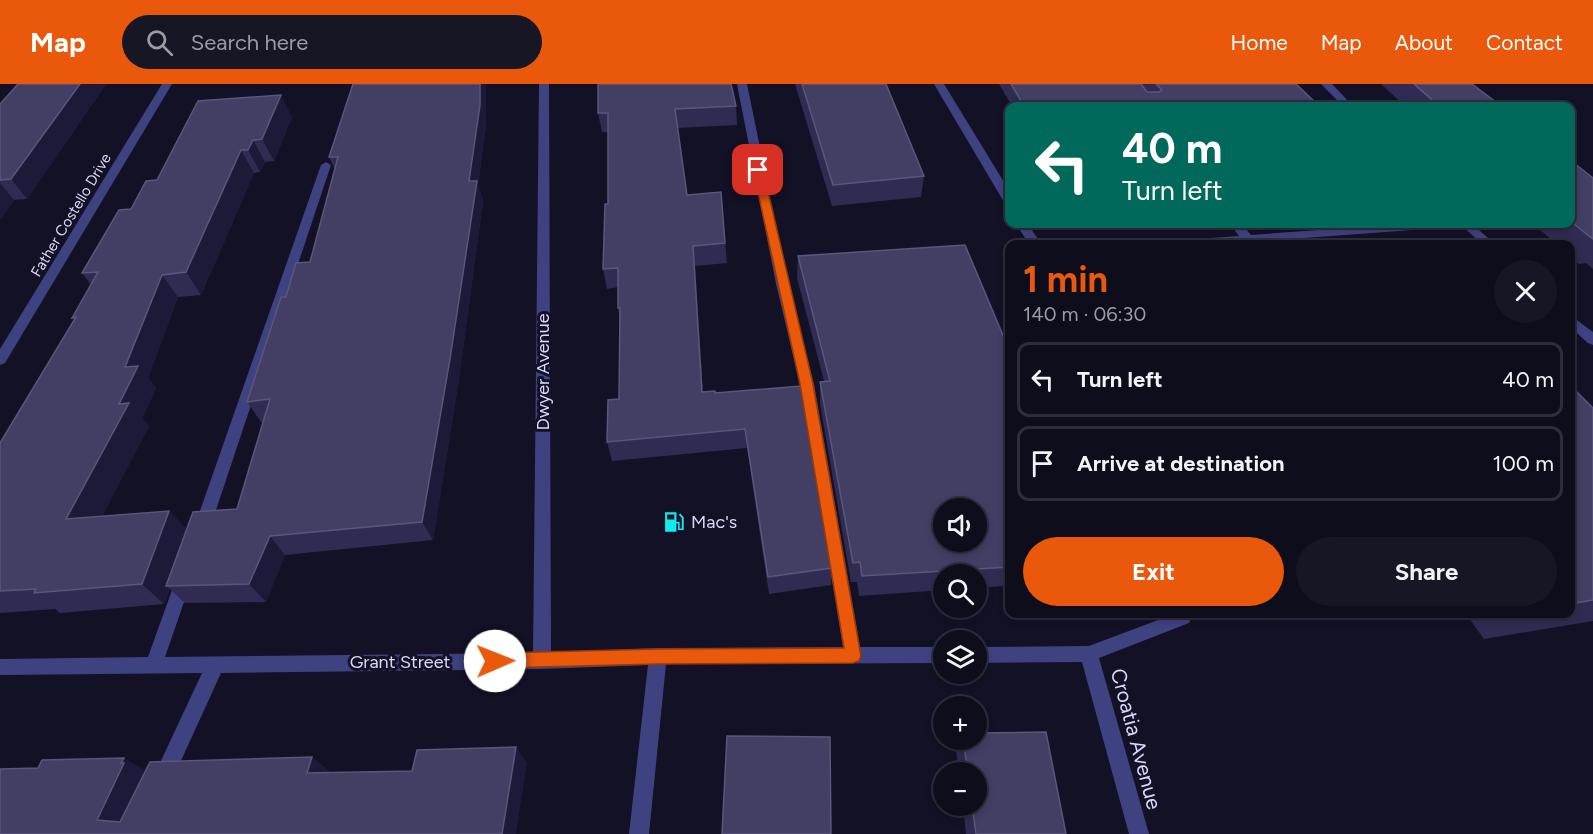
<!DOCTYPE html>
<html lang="en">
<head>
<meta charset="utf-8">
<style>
  body { margin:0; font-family:Figtree,sans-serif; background:#171625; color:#f1f3f6; height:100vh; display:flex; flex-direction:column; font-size:22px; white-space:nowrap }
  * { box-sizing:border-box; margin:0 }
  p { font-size:20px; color:#9b9ca3 }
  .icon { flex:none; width:33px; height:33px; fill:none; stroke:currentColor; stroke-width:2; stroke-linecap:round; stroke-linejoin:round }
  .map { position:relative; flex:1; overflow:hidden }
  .panel { position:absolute; left:1005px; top:156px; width:570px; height:378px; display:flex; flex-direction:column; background:#0e0d1c; border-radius:12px; box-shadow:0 3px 9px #0003,0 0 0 2px #2e2d3b }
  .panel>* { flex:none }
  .guide { position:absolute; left:1005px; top:18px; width:570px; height:126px; border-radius:12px; box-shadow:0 3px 9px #0003,0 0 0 2px #2e2d3b; background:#00695c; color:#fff; overflow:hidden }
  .buttons { position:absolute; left:933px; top:414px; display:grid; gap:12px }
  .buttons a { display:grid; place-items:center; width:54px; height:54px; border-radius:50%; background:#0e0d1c; box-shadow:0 3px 9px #0003,0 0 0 2px #2e2d3b; font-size:30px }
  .pin { position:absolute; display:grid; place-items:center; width:51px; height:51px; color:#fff; margin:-26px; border-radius:12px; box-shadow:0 3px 9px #0006 }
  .me { position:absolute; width:66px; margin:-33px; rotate:89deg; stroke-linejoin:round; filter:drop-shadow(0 0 4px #0008) }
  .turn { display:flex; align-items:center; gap:21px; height:126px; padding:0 18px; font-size:27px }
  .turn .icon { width:78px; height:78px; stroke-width:2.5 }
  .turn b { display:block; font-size:42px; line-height:51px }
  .round { display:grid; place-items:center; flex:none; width:63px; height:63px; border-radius:32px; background:#171625 }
  .headline { display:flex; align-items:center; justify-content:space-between; height:102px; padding:0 18px }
  h1 { font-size:36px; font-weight:700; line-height:45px; color:#ea580c }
  .cta { display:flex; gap:12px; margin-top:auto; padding:12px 18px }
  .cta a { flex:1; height:69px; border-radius:36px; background:#ea580c; color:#fff; font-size:24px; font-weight:700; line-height:69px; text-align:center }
  .cta a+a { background:#171625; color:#f1f3f6 }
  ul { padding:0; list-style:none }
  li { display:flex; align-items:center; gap:18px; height:75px; margin:0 12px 9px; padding:0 6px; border:3px solid #2e2d3b; border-radius:12px }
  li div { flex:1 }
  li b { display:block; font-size:22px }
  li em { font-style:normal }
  header { display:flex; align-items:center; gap:36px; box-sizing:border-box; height:84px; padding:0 30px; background:#ea580c; color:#fff }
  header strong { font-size:28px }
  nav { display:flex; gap:33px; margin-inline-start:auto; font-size:21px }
  .search { width:420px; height:54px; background:#171625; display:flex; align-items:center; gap:15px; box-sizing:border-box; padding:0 21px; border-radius:33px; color:#9b9ca3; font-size:22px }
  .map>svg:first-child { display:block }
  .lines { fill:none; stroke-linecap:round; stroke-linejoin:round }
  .minor { fill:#3f4281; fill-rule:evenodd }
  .wall { fill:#302b52 }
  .shaded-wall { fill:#1d1939 }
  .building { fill:#423e64; stroke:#5a567c; stroke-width:1.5; fill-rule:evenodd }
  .route { fill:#ea580c; stroke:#983908; stroke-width:1.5 }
  .labels { text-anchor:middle; stroke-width:6; stroke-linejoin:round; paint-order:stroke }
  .far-street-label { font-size:15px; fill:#d9d8fc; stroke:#131126 }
  .street-label { font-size:18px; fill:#d9d8fc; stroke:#131126 }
  .poi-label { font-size:18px; fill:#d9d8fc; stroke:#131126; text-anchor:start }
  .near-street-label { font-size:21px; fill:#d9d8fc; stroke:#131126 }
</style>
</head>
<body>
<header>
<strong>Map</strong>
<div class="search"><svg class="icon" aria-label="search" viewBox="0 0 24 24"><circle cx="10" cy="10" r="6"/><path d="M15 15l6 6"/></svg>Search here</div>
<nav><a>Home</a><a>Map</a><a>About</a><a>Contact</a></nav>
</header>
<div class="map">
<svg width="1593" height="750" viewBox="0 0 1593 750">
  <rect width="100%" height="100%" fill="#131126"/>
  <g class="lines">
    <g class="minor">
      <path d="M162,0H172L5,279L0,281V265Z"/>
      <path d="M539,0H549L551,568L658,564L843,563L800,300L776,200L737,0H747L788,200L814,300L860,563H944V579L666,580L649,750H629L648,581L542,585L221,589L169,703L162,706L155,703L152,696L202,589L0,591V575L148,573L176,495L178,490L184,488L190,490L192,495L165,573L533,569Z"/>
      <path d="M934,0H944L1010,108V121L1004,118Z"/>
      <path d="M1321,0H1332L1353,22H1343Z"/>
      <path d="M326,78L331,81L210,444L208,449L202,451L196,449L194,444L321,81Z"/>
      <path d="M1016,140H1028L1041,160H1029Z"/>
      <path d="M1230,140H1242L1251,151L1400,140H1446L1440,144L1224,160H1177L1183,156L1239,152Z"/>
      <path d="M1460,140H1472L1495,160H1482Z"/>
      <path d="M1570,231L1593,248V261L1588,259L1570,243Z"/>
      <path d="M1174,530H1193L1189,539L1099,574L1149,750H1129L1082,578L976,579V563L1089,562Z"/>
    </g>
  </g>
  <g class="wall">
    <path d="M18,0H106L27,115L14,116L0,136V20Z"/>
    <path d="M353,0H486V41L478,101L483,117L459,295L433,456L285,471L266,518L185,519L170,505L164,520L60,529L55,525L0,529V359L75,236L72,234L91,201L82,189L131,125L292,33L274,77L265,78L260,88L254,89L201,211L178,213L148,294L156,304L142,334L149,342L102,432L169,427L186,445L237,425L263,338H261L247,318L286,213L310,178L335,86L329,73Z"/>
    <path d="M795,0H886L924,92L921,113L832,122Z"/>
    <path d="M999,0H1296L1319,22H1012Z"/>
    <path d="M1381,0H1472L1501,22H1405Z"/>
    <path d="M736,22L737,41L677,44L687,111L721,108L727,179L695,182L703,308L715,309L801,302L832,484L831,501L769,510L747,364L612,377L607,358L619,315L620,236L618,224V203L607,205L603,185L608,120V48H602L598,29Z"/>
    <path d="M1570,76L1593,94V185L1586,179L1579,180L1570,172V160H1557L1533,140H1570Z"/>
    <path d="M798,172L1010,268V504L1005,505L1004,502L976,504V490H944V506L859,512L857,498H851L820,320V298L824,297L797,194Z"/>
    <path d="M1570,301L1593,324V537L1484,555L1466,530H1570Z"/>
    <path d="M960,656H976L1066,750H966L963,722H976V688H959L956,666Z"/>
  </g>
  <g class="shaded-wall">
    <path d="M80,0H106L27,115L11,95Z"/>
    <path d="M480,0H486V41L478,101L483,117L459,295L433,456L422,438L469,97Z"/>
    <path d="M281,11L292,33L274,77L262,55Z"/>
    <path d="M253,56L265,78L260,88L248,66Z"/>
    <path d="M241,66L254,89L201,211L186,188Z"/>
    <path d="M0,99L14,116L0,136Z"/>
    <path d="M693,162L695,182L704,327L702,308Z"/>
    <path d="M162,191L178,213L148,294L156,304L142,334L149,342L90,455L66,435L119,320L125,283Z"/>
    <path d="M169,427L190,448L166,502L170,505L164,520L142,500Z"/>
    <path d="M270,452L285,471L266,518L249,500Z"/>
    <path d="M516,663L527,679L516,750H502Z"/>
    <path d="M312,673L332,689H307Z"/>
    <path d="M124,674L151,690L126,750L97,736Z"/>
  </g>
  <g class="building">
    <path d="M18,0H80L11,95L0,96V20Z"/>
    <path d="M353,0H480V21L469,97H477L450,275L422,438L270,452L249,500L166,502L193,428L237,425L270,315L247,318L281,213H286L296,179L310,178L338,73H329Z"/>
    <path d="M598,0H731L736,22L675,25L687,111L721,108L725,159L693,162L702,308L715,307V309L801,302L832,484L768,493L745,345L607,358L608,316L619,315L620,224H618V184L603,185L605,120H608V29H598Z"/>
    <path d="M802,0H886L924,92L833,101Z"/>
    <path d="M1011,0H1141L1147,8H1159L1162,6L1156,0H1296L1319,22H1024Z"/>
    <path d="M1414,0H1472L1501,22H1439Z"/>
    <path d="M281,11L262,55L253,56L248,66H241L186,188L162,191L125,283L138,282L119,320L129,319L66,435L169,427L142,500L34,509L36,505L0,507V359L76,233L72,234L98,188L82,189L119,126L131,125L146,97L157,96L198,17Z"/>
    <path d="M1570,76L1593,94V155L1570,137Z"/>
    <path d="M965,161L1010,268V483L862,492L860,478L853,479L820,298L830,297L798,172ZM944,424H976V458H944Z"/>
    <path d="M1570,301L1593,324V516L1570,520Z"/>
    <path d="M1046,648L1066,750H976L972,722H976V688H968L963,656H976V649Z"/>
    <path d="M727,652L830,653L831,750H722Z"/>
    <path d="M516,663L502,750H0V685L38,684L42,676L124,674L121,679H124L97,736L120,738L150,678L312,673L307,689L412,687L417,666Z"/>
  </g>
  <path class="route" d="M758,83L763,86L813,300L861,572L859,577L853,579L658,580L495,584L490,582L487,577L490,572L495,569L658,565L844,564L800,300L753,86Z"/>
  <defs>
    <g id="fuel-bare" transform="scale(1.62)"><path d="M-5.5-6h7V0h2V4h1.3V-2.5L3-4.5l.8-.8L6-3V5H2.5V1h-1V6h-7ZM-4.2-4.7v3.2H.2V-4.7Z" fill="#11ebef" stroke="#131126" stroke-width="2.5" paint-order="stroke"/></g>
  </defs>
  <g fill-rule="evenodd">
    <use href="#fuel-bare" x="674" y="438"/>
  </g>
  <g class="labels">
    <g class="far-street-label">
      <text transform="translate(71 131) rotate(-59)" y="5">Father Costello Drive</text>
    </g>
    <g class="street-label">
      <text transform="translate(543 288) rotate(-90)" y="6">Dwyer Avenue</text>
      <text x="400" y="584">Grant Street</text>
    </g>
    <g class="poi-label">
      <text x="691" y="444">Mac's</text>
    </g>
    <g class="near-street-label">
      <text transform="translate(1136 655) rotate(75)" y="7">Croatia Avenue</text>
    </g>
  </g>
</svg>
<div class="buttons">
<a><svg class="icon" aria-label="sound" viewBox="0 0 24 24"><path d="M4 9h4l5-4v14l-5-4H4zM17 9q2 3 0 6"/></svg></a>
<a><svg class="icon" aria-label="search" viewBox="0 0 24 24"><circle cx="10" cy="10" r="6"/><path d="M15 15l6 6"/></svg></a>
<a><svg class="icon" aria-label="layers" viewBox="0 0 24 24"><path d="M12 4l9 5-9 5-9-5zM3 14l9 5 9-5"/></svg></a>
<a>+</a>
<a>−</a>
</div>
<div class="pin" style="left:758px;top:86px;background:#d93025"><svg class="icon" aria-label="arrive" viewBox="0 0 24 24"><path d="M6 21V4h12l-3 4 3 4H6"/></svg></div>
<svg class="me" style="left:495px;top:577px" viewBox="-20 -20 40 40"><circle r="19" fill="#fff"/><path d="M0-13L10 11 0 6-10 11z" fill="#ea580c"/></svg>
<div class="guide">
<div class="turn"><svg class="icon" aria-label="left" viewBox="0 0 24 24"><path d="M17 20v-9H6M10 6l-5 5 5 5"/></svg><div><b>40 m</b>Turn left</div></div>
</div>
<section class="panel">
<div class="headline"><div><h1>1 min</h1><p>140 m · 06:30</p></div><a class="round"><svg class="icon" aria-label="close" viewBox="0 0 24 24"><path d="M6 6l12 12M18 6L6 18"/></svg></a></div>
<ul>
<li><svg class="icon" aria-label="left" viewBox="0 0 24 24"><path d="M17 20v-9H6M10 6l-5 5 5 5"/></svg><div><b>Turn left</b></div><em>40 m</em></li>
<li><svg class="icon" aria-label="arrive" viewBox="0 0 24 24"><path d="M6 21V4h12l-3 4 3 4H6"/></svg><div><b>Arrive at destination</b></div><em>100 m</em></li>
</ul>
<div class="cta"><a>Exit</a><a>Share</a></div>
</section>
</div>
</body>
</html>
